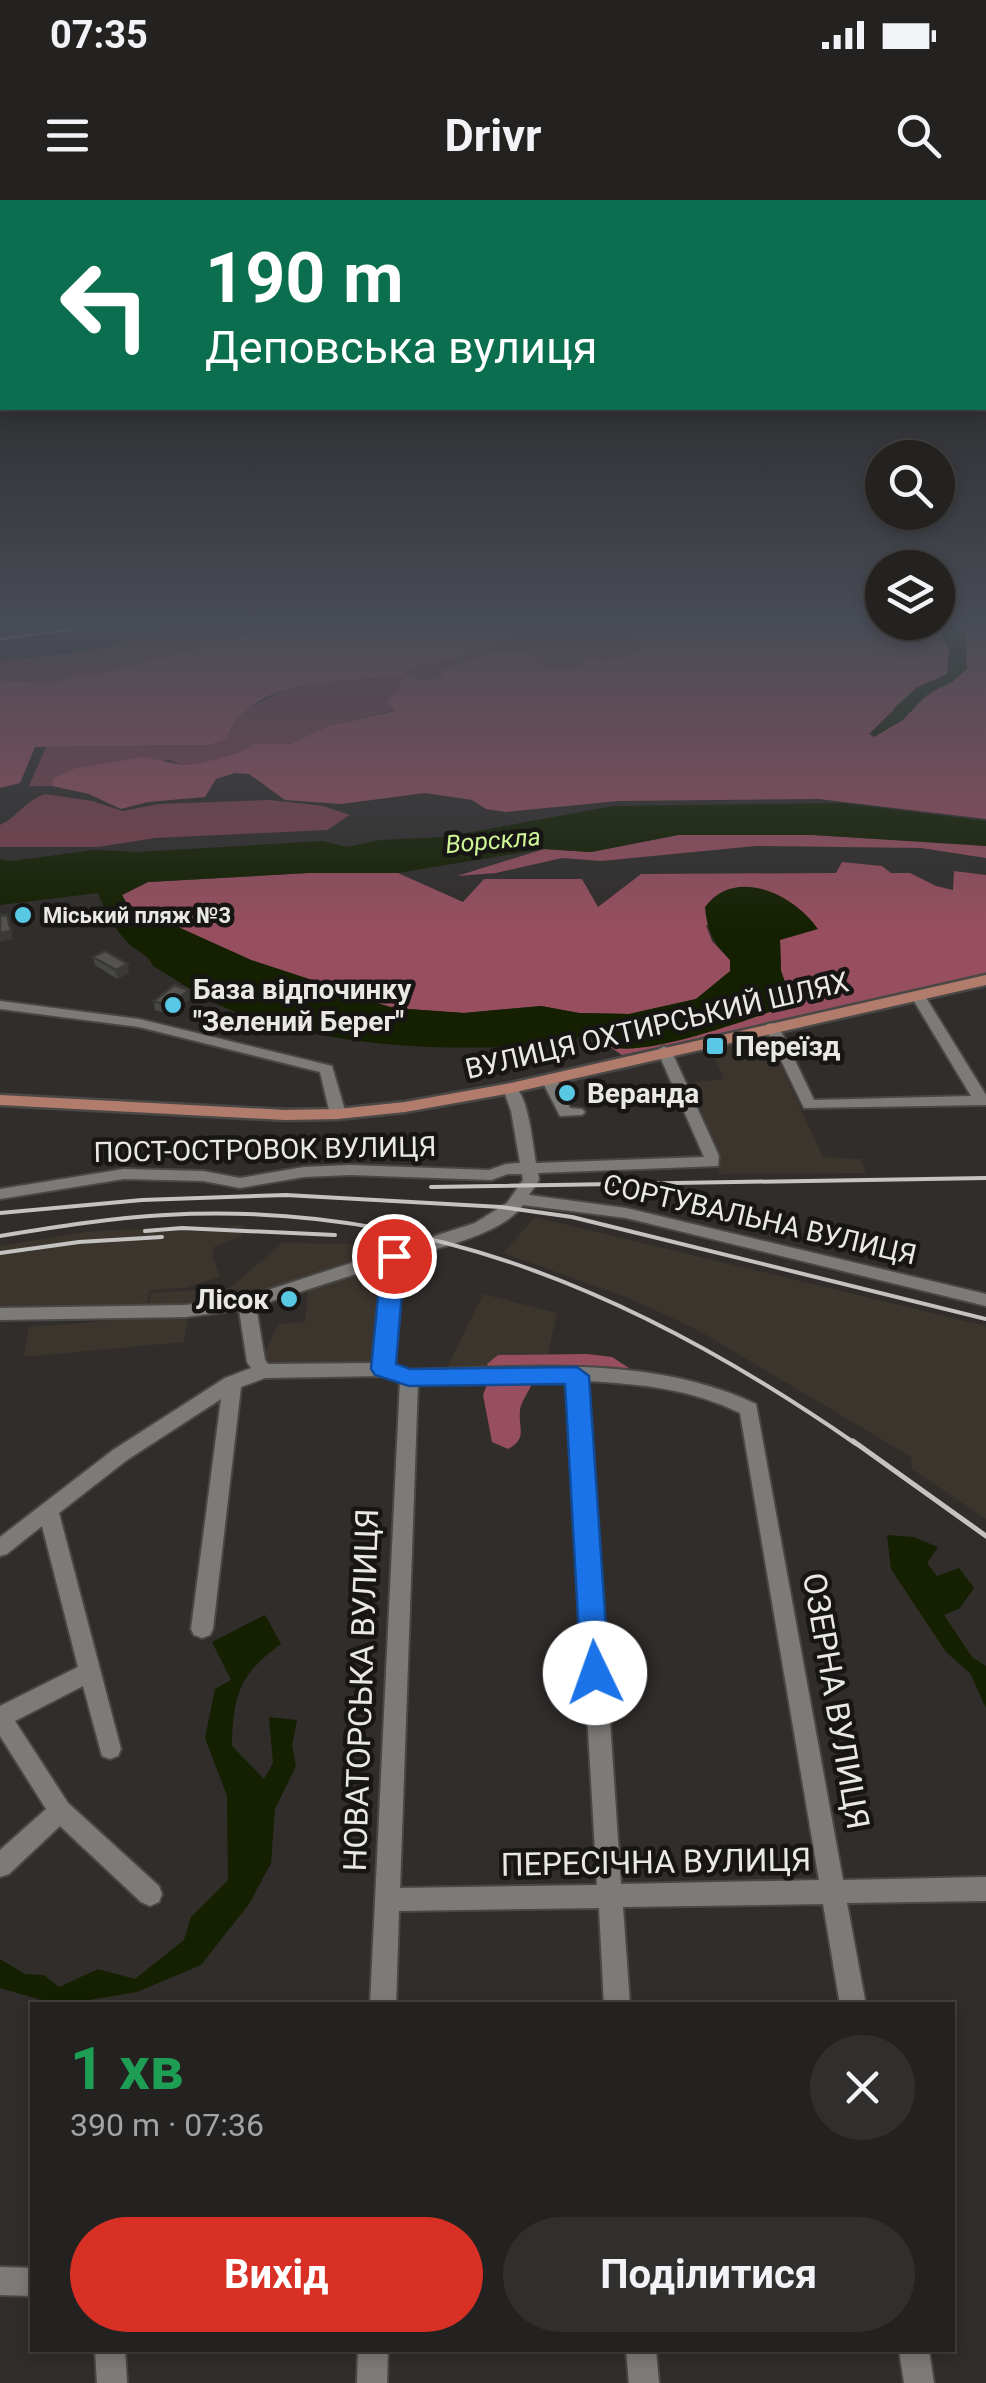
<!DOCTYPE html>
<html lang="uk">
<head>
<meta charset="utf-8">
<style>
  body { margin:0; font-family:Roboto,sans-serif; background:#302f2d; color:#f1f3f6; height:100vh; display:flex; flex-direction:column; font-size:38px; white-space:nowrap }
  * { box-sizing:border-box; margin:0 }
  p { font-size:32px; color:#a3a4a5 }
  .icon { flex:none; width:55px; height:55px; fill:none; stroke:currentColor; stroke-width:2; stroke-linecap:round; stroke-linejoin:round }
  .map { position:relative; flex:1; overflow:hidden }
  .side { position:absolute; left:30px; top:1802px; width:925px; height:350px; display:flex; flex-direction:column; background:#242220; border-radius:0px; box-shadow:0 5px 15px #0003,0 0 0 2px #413f3e }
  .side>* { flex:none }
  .top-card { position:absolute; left:0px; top:0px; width:988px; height:210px; box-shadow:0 5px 15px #0003,0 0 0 2px #413f3e; background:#0b6e4f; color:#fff; overflow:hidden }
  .buttons { position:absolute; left:865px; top:240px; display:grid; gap:20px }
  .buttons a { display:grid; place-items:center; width:90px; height:90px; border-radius:50%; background:#242220; box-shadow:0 5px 15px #0003,0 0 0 2px #413f3e; font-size:50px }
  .pin { position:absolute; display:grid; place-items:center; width:85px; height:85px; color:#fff; margin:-42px; border:5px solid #fff; border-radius:50%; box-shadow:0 2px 10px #0007 }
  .me { position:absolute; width:110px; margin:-55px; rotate:357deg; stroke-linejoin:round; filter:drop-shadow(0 0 8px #0008) }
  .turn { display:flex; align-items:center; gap:35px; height:210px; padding:0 40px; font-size:45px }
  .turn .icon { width:130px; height:130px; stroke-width:2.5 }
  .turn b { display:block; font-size:70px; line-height:85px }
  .round { display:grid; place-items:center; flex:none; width:105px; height:105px; border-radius:52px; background:#302f2d }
  .head { display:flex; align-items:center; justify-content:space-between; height:170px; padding:0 40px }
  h1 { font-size:60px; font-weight:700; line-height:75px; color:#1e9e55 }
  .button { display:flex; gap:20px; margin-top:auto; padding:20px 40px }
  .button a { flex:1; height:115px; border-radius:60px; background:#d93025; color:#fff; font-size:40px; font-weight:700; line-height:115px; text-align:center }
  .button a+a { background:#302f2d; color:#f1f3f6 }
  .status { display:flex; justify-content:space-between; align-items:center; height:70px; padding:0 50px; background:#242220; direction:ltr }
  .status svg { height:28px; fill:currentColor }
  header { display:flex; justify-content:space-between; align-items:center; height:130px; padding:0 40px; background:#242220; font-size:45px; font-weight:700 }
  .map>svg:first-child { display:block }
  .built { fill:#3c352e }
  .green { fill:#79414d }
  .forest { fill:#974f5f }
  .water { fill:#142000 }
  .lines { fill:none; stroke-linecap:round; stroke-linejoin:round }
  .minor-casing { stroke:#4a4846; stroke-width:4 }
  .major-casing { stroke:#4a4846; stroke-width:5 }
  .minor { fill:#7d7b78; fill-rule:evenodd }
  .major { fill:#b27c6c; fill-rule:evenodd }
  .rail-far2 { stroke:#c4c3c1; stroke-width:2.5 }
  .rail-far1 { stroke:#c4c3c1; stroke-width:4 }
  .rail { stroke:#c4c3c1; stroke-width:5 }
  .wall { fill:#474744 }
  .shaded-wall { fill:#3a3937 }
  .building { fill:#53524f; stroke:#3a3937; stroke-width:2.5 }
  .route { fill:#1a73e8; stroke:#114b97; stroke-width:2.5 }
  .poi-dot { fill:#59c8e4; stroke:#171615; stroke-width:4 }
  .labels { text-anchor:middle; stroke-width:9; stroke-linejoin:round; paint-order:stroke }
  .far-poi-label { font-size:22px; font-weight:bold; fill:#e9e8e6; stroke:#171615; text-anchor:start }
  .far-water-label { font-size:25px; font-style:italic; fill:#cef596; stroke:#171615 }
  .poi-label { font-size:28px; font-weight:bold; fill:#e9e8e6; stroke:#171615; text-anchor:start }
  .street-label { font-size:28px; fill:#e9e8e6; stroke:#171615 }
  .near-street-label { font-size:32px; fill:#e9e8e6; stroke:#171615 }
</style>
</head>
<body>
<div class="status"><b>07:35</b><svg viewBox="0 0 49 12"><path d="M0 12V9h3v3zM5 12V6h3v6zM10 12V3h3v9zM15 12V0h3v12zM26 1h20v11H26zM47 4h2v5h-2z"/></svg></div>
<header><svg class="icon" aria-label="menu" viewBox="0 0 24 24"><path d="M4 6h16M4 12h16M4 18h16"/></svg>Drivr<svg class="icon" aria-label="search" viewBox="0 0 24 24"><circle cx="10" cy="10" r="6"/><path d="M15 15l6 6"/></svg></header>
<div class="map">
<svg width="986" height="2183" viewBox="0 0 986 2183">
  <rect width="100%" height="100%" fill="#302d2b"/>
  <g class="built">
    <path d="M766,833L823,957L861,959L866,973L720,974L689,883L724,879L710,847Z"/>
    <path d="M535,1017L986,1126V1319L912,1269L911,1257L696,1129L626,1097L503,1053Z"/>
    <path d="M244,1025L242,1036L214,1047L212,1055L220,1077L185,1088L150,1090L146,1106L0,1112V1046L92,1031Z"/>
    <path d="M282,1043L376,1044L381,1056L243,1099L149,1106L151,1093L230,1088Z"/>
    <path d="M378,1063L387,1068L375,1165L273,1167L262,1158L278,1124L305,1122L308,1090Z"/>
    <path d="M483,1094L557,1113L544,1171L447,1168Z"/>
    <path d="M188,1115L184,1142L24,1157L29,1127Z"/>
  </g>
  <g class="green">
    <path d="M209,426H279L93,476L76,475L55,483L0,481V461L89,451L173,429L195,432Z"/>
    <path d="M541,426H586L621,432L643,446C630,462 605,459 585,459L581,468L546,469C511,427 468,479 426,480C419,480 410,478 402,476L396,510L328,526L290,544H253L241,552L200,563L183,565L169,560L54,579L52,586H29L46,547L208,545L243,510L287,489L466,455Z"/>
    <path d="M45,594L92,601L123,611L159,604L270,600L323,606L350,615L327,630L155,638L98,647H0V625C19,616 23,602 45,594Z"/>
  </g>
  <g class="forest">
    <path d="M279,426H541L466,455L411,468L403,475L425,480L439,478L447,468L506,450L526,451L547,469L581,468L585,459C605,459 629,462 643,446L621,432L586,426H939L949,450L948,474L916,488L893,509L911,512C940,477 963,492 966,435L958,426H986V619L819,599L618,601L506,612L486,609L472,600L425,593L341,604L285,600L249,574L235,573L216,579L205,597L148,602L121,609L89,594L52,586L53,579L73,569L143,557L183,565L200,563L241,552L253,544H290L328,526L395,511L386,501L398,491L401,476C348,481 246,477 226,539L208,545L35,547L20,583L0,588V481L55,483L76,475L93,476Z"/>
    <path d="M678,635H813L966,644L986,646V658L921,648L756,646L601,661L562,658L496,673L457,676L544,649L591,652Z"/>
    <path d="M842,662L882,666L891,673H910L936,686L953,690L954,671L986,675V775L622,855L597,838L611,847L792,803L781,771L780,739L818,728L706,725L712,741L730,760V772L696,799L629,814L579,813L541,806L464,813L394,808L330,790L315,781L251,760L127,704L122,695L148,682L308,673H398L463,702L484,679H582L598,707L641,674L836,673Z"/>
    <path d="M587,1154L612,1157L629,1168L625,1174L490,1170L487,1164L498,1155Z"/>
    <path d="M499,1178L524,1180L531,1186C528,1193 521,1202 520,1210C518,1229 528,1238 508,1249L492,1242L483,1195L487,1184Z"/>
  </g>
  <g class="water">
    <path d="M939,426H958L966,435L967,469L951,483L926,494L903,520L874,537L869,534L916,488L947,474L949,450Z"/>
    <path d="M842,603L986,621V646L813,635H678L591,652L544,649L398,673H308L148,682L122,695L127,704L251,760L315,781L330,790L394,808L464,813L541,806L579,813L629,814L696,799L730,771V760C714,743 707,731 705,707C735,666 794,694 818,729L780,740L781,771L793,803C756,818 653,854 617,848C605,845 593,837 581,833L574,843C457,852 345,851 233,811C204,800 179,781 153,766C148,753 137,752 128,743C113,727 105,711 98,693L0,705V659L11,661L95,650L138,652L323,641L347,647L380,640L444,637L613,606Z"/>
    <path d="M887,1335L913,1337L938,1347L927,1363L937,1376L959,1368L974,1388L960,1408L944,1415L972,1457L986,1466V1508L970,1473L946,1452L891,1369Z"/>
    <path d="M265,1415L281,1444C239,1474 233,1496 232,1546L264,1579L273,1563L269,1517L297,1520L292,1545L296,1566L275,1609L271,1663L249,1704L201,1765L137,1792L59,1805L0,1788V1759L25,1774L44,1775L59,1787L98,1769L135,1779L184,1740L191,1717L228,1680L227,1596L205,1538L215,1489L231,1480L212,1442Z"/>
  </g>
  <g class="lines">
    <g class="minor-casing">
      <g id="minor">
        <path d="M918,792L925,796L986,895V905L804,908L765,827L767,824L772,823L779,827L814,900L971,896L911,796Z"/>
        <path d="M0,801L139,819L332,866L346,914L338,919L330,914L320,872L139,827L0,809Z"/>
        <path d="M664,846L671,850L719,956L718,966L538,973L539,980L529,995L626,1008L986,1094V1106L626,1018L523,1005C502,1035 436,1048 401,1059L393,1165L409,1170C524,1168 649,1153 756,1204L843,1680L986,1677V1701L847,1703L866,1805H840L823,1704L623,1707L630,1805H604L599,1708L399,1711L396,1805H370L400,1181L383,1176L265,1178L241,1187L213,1429L210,1435L202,1438L194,1435L191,1429L221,1199L127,1260L59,1313L121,1549L118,1556L110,1559L102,1556L83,1486L15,1521L68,1603L159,1686L162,1694L159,1702L150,1706L141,1702L60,1626L9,1674L0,1677V1650L46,1609L0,1536V1506L78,1467L42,1326L7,1354L0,1356V1337L113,1250L225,1178L251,1168L247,1162L239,1110L186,1117L0,1120V1108L186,1105L246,1097L475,1023L507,1003L523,980L522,974H508L491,980L350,975L304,977L240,988L203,981L124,979L0,999V989L124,969L203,971L240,978L304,967L350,965L489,970L506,964L520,963L511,911L503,888L511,883C529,893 532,942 536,963L704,957L657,850ZM384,1065L374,1163L268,1164L265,1160L256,1106ZM536,1180L568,1181L597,1685L400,1688L418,1183ZM587,1181C641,1184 691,1189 740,1213L819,1680L621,1684Z"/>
        <path d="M549,874L557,879L570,908L582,909L585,912L582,915L560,916L541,879Z"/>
        <path d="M0,2067L32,2068V2096L0,2095Z"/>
        <path d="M95,2150H125L127,2183H97Z"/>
        <path d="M358,2150H388L387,2183H357Z"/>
        <path d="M626,2150H656L659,2183H629Z"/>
        <path d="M899,2150H929L934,2183H904Z"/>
      </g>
    </g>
    <g class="major-casing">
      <path id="major" d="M986,775V785L511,893L405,912L338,919L285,920L0,905V895L285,910L338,909L405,902L511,883Z"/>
    </g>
    <use href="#minor" class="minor"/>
    <use href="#major" class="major"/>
    <path class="rail-far2" d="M0,439L98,426"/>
    <g class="rail-far1">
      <path d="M431,987L986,978"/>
      <path d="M0,1013L142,1000L286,995L501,1007L572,1017L986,1119"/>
      <path d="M145,1031L182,1028L335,1035"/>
      <path d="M0,1036C55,1027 110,1018 165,1015C427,1000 646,1098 856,1244"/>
      <path d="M0,1053L79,1042L162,1037"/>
    </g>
    <path class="rail" d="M853,1241L986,1336"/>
  </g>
  <g class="wall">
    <path d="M93,757L129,773L117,779L95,765Z"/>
    <path d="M190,799L171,815L155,810L154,801Z"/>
  </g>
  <g class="shaded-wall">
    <path d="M11,731L13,739L0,742V733Z"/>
    <path d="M128,764L129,773L117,779L116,770Z"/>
    <path d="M189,790L190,799L171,815L169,806Z"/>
  </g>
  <g class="building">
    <path d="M7,715L11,731L0,733V716Z"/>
    <path d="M105,751L128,764L116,770L93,757Z"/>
    <path d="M174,785L189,790L169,806L154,801Z"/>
  </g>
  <linearGradient id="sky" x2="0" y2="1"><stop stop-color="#1a1918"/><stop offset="0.58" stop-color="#484c55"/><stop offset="1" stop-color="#484c55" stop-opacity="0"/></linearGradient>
  <rect width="986" height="731" fill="url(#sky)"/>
  <path class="route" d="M394,1049L405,1056L396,1164L410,1169L577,1167L589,1176L609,1473L605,1482L595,1485L585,1482L581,1473L565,1184L409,1186L375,1175L371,1169L382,1056Z"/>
  <g class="poi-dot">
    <circle cx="23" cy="715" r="10"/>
    <circle cx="173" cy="805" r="10"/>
    <rect x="705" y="836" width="20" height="20" rx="5"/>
    <circle cx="567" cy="893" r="10"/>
    <circle cx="289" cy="1099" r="10"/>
  </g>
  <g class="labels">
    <g class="far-poi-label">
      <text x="43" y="723">Міський пляж №3</text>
    </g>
    <g class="far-water-label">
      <text transform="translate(493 640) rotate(-5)" y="9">Ворскла</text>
    </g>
    <g class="poi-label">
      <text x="193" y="799">База відпочинку<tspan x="193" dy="32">"Зелений Берег"</tspan></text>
      <text x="735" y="856">Переїзд</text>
      <text x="587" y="903">Веранда</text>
      <text x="269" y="1109" text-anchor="end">Лісок</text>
    </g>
    <g class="street-label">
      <text transform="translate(657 825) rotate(-13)" y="10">ВУЛИЦЯ ОХТИРСЬКИЙ ШЛЯХ</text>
      <text transform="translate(265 949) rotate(-1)" y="10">ПОСТ-ОСТРОВОК ВУЛИЦЯ</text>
      <text transform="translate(760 1019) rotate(13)" y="10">СОРТУВАЛЬНА ВУЛИЦЯ</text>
    </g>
    <g class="near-street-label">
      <text transform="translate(361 1490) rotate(-88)" y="11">НОВАТОРСЬКА ВУЛИЦЯ</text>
      <text transform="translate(836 1501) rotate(80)" y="11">ОЗЕРНА ВУЛИЦЯ</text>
      <text transform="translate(656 1662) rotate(-1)" y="11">ПЕРЕСІЧНА ВУЛИЦЯ</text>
    </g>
  </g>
</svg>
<div class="buttons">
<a><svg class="icon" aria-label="search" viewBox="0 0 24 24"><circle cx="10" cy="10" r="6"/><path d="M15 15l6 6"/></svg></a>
<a><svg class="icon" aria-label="layers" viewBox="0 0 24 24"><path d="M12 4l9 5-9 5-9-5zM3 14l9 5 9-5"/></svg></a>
</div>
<div class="pin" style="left:394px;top:1056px;background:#d93025"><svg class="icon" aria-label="arrive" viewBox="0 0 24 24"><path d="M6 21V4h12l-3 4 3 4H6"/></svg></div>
<svg class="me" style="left:595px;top:1473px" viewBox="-20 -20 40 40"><circle r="19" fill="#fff"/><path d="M0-13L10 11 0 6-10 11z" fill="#1a73e8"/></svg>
<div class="top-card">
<div class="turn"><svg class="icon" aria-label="left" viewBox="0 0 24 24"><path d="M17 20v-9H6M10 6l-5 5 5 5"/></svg><div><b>190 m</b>Деповська вулиця</div></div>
</div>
<section class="side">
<div class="head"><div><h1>1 хв</h1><p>390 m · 07:36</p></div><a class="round"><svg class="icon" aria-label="close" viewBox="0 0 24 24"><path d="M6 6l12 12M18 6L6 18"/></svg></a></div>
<div class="button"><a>Вихід</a><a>Поділитися</a></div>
</section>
</div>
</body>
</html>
